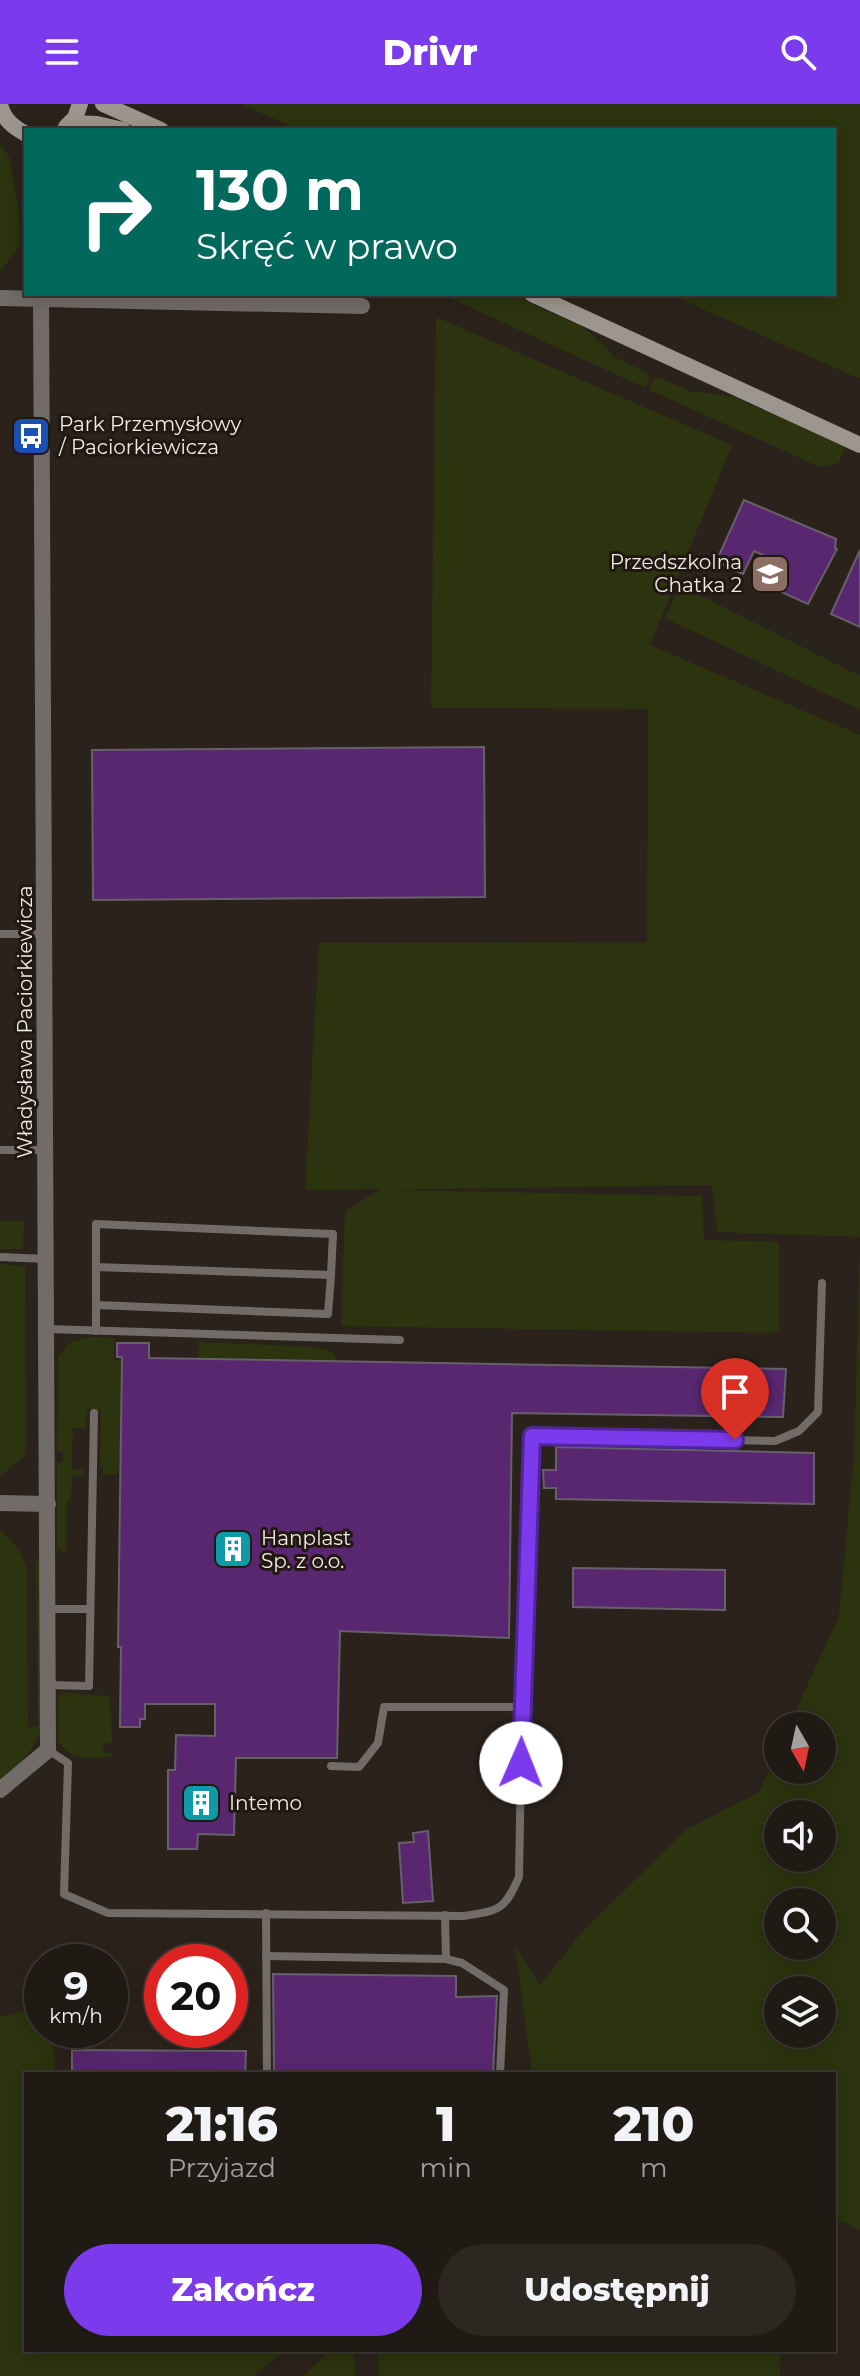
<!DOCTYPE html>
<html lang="pl">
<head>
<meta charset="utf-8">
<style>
  body { margin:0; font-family:Montserrat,sans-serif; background:#2d2722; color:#f1f3f6; height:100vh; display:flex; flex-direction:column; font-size:30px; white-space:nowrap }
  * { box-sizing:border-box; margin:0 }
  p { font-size:26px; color:#a2a1a0 }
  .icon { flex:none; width:44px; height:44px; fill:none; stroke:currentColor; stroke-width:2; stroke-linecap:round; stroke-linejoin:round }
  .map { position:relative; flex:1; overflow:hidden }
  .details { position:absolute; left:24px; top:1968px; width:812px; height:280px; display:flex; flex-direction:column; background:#201a14; border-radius:0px; box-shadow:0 4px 20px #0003,0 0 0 2px #3d3834 }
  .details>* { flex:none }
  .top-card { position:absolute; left:24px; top:24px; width:812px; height:168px; border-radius:0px; box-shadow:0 4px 20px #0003,0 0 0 2px #3d3834; background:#00695c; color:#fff; overflow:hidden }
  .needle { width:52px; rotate:171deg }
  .tools { position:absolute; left:764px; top:1608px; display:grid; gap:16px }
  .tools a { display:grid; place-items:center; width:72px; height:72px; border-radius:50%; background:#201a14; box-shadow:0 4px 20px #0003,0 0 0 2px #3d3834; font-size:40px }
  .speed { position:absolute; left:24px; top:1840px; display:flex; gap:16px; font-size:40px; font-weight:700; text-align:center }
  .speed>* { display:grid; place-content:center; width:104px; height:104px; border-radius:50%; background:#201a14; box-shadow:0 4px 20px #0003,0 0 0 2px #3d3834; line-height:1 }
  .speed small { font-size:20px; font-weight:400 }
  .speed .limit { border:12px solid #d22; background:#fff; color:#111 }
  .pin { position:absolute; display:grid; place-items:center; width:68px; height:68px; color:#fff; margin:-82px -34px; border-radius:50% 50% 50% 0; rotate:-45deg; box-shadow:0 0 8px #0007 }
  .pin .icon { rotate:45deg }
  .me { position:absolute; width:88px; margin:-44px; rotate:1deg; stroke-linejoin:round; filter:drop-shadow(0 0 6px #0008) }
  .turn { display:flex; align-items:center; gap:28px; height:168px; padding:0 40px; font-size:36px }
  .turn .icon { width:104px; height:104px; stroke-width:2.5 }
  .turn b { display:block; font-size:56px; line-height:68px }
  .eta { display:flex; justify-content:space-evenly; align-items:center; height:136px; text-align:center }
  .eta b { font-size:48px; font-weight:800; line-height:56px }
  .cta { display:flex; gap:16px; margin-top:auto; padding:16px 40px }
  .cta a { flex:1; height:92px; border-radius:48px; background:#7c3aed; color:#fff; font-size:32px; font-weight:800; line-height:92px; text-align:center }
  .cta a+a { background:#2d2722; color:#f1f3f6 }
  header { display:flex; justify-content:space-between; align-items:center; height:104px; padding:0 40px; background:#7c3aed; color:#fff; font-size:36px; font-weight:800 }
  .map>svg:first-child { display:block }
  .green { fill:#2b340e; fill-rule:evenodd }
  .building { fill:#58276f; stroke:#67606b; stroke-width:2 }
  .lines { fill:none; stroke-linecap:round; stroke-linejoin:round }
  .lane { stroke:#716c68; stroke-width:8 }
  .street { stroke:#716c68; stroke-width:16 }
  .secondary { stroke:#9d968f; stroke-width:16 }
  .route-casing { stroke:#51269a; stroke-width:20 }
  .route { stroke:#7c3aed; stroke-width:14 }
  .labels { text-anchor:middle; stroke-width:6; stroke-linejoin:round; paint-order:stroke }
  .poi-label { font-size:20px; fill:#f1eae5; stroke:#211811; text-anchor:start }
  .street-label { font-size:20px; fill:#f1eae5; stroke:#211811 }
</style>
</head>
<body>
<header><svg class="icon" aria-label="menu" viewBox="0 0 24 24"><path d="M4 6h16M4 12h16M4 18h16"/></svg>Drivr<svg class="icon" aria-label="search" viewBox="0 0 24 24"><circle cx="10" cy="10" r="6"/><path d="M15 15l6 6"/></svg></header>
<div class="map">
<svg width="860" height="2272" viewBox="0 0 860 2272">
  <rect width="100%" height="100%" fill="#2b221b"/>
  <g class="green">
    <path d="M241,0H860V275L669,190H834V26H299Z"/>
    <path d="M0,40L10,54L19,110L20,137L19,143L0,168Z"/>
    <path d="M441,190H511L583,223L611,248L610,251L648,269L650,273L645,284Z"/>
    <path d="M436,213L732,341L650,541L860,631V1133L717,1128L712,1081L382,1086L702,1092L704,1136L779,1138V1225L773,1229L341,1222L345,1107L381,1085L305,1086L319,839L647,838L648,605L431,604Z"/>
    <path d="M658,273L694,289L696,287L737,294L845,343L839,359L820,363L649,286L653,275Z"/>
    <path d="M680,481L860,572V606L665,514Z"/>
    <path d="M24,1117L23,1145H0V1117Z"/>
    <path d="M860,1139V2127L845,2119L834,2117V1970H532L515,1842L540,1881L582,1828L687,1725L759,1688L778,1647V1666H822V1622H789L839,1512L854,1349ZM778,1710H822V1754H778ZM778,1798H822V1842H778ZM778,1886H822V1930H778Z"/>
    <path d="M0,1160L25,1163L26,1344L23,1354L0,1372Z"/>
    <path d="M89,1233L114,1234V1256H121L120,1365L116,1370L103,1371V1364H100L101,1306L87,1305L86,1324H73L72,1365L84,1366V1371L72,1372L71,1397H67L66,1449H62V1446L57,1445V1359L63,1358V1349L57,1348L58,1253L69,1239Z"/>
    <path d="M199,1238L317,1243L332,1248L338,1256L198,1254Z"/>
    <path d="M0,1425L20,1447L27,1465L28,1623L38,1622L36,1456H39L40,1623C36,1648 19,1660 0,1676Z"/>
    <path d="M64,1589L110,1592L112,1639H106L102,1644L105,1649H112V1653C92,1654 69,1658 58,1636V1594L60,1591Z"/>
    <path d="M42,1903V1926H55L54,1970H26V2246H286L254,2272H0V1913Z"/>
    <path d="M331,2246H354L355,2272H303Z"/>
    <path d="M378,2246H781L780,2272H378Z"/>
  </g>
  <g class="building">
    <path d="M744,396L836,435L835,444L837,445L808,500L768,482L777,457L754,447L743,470L716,458Z"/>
    <path d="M860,446V523L831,510Z"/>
    <path d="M484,643L485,793L93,796L92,646Z"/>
    <path d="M117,1239H149V1254L786,1265L783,1313L512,1309L509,1534L340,1527L337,1654H236L234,1731L198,1730L197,1745H168V1666H175L176,1631L215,1632V1600H145V1615H140V1623H120L121,1543H118L122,1253H117Z"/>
    <path d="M556,1343L814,1349V1400L556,1395V1384H544L543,1366H556Z"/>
    <path d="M573,1464L725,1466V1506L573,1503Z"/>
    <path d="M428,1727L433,1797L403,1799L399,1739L414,1738L413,1729Z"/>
    <path d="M273,1870L456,1872V1893L497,1892L493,1970H274Z"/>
    <path d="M72,1946L246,1947L245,1970H72Z"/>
  </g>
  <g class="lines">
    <g class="lane">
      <path d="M0,830H44"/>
      <path d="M0,1046H45"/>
      <path d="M0,1153L46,1155"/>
      <path d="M96,1163L331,1171L333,1130L96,1120V1227"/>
      <path d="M96,1201L328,1210L331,1171"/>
      <path d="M47,1225L400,1236"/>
      <path d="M48,1505H90"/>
      <path d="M48,1581L89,1582L94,1309"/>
      <path d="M48,1646L68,1659L64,1790L108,1809L464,1812C500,1806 504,1807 519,1773L522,1603L532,1332L775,1337L799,1327L818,1308L822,1179"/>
      <path d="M331,1662L359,1663L378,1639L384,1603H522"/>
      <path d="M266,1809L267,1970"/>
      <path d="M445,1811L446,1855L462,1859L504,1886L500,1970"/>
      <path d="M266,1852L446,1855"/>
    </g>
    <g class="street">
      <path d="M0,194L362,202"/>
      <path d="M0,1399L48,1400"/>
      <path d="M0,1686L48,1646L41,190"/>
    </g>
    <g class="secondary">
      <path d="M0,0C3,15 13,23 26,30"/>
      <path d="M103,0L161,26"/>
      <path d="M70,19L97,20L123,26"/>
      <path d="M66,23L75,14L80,0"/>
      <path d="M532,190L860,341"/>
    </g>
  </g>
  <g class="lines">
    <g class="route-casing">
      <path id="route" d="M521,1659L532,1332L735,1336"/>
    </g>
    <use href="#route" class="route"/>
  </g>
  <defs>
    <g id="bus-square" transform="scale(2)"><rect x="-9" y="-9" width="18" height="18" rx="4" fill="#1a4fb4" stroke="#211811"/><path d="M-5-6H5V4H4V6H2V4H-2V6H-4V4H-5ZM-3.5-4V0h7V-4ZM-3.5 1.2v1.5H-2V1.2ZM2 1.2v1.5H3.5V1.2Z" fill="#fff"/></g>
    <g id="school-square" transform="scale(2)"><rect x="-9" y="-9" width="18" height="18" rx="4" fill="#8d6e63" stroke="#211811"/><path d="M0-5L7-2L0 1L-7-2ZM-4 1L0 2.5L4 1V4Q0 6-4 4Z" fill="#fff"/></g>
    <g id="building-square" transform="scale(2)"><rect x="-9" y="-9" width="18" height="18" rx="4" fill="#0f9aa8" stroke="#211811"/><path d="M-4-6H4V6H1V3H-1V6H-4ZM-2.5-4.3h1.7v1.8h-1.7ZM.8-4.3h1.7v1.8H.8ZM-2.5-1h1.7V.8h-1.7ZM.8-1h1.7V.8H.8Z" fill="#fff"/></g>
  </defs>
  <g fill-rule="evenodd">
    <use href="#bus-square" x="31" y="332"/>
    <use href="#school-square" x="770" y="470"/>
    <use href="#building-square" x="233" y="1445"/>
    <use href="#building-square" x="201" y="1699"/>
  </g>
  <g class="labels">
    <g class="poi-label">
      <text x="59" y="327">Park Przemysłowy<tspan x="59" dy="23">/ Paciorkiewicza</tspan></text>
      <text x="742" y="465" text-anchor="end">Przedszkolna<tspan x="742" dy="23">Chatka 2</tspan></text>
      <text x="261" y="1441">Hanplast<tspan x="261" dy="23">Sp. z o.o.</tspan></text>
      <text x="229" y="1706">Intemo</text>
    </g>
    <g class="street-label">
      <text transform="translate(25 918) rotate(-90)" y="7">Władysława Paciorkiewicza</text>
    </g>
  </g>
</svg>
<div class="tools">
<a><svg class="needle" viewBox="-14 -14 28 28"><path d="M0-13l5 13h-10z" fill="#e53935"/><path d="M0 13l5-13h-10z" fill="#a2a1a0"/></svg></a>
<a><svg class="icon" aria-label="sound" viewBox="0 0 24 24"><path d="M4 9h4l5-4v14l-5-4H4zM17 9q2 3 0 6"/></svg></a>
<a><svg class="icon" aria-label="search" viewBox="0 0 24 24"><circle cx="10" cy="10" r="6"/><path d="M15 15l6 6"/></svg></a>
<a><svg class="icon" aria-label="layers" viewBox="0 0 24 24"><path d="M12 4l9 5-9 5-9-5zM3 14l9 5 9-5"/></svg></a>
</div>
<div class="speed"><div>9<small>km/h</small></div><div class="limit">20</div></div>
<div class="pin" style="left:735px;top:1336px;background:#d93025"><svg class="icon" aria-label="arrive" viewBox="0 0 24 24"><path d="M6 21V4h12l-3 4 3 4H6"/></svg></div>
<svg class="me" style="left:521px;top:1659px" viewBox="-20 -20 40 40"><circle r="19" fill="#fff"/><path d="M0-13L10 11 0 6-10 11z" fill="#7c3aed"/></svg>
<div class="top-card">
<div class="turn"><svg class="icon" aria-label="right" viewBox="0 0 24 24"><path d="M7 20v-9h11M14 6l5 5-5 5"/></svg><div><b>130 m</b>Skręć w prawo</div></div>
</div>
<section class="details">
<div class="eta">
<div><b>21:16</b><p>Przyjazd</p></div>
<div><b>1</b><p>min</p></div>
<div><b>210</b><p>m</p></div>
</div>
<div class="cta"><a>Zakończ</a><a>Udostępnij</a></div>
</section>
</div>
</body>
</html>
